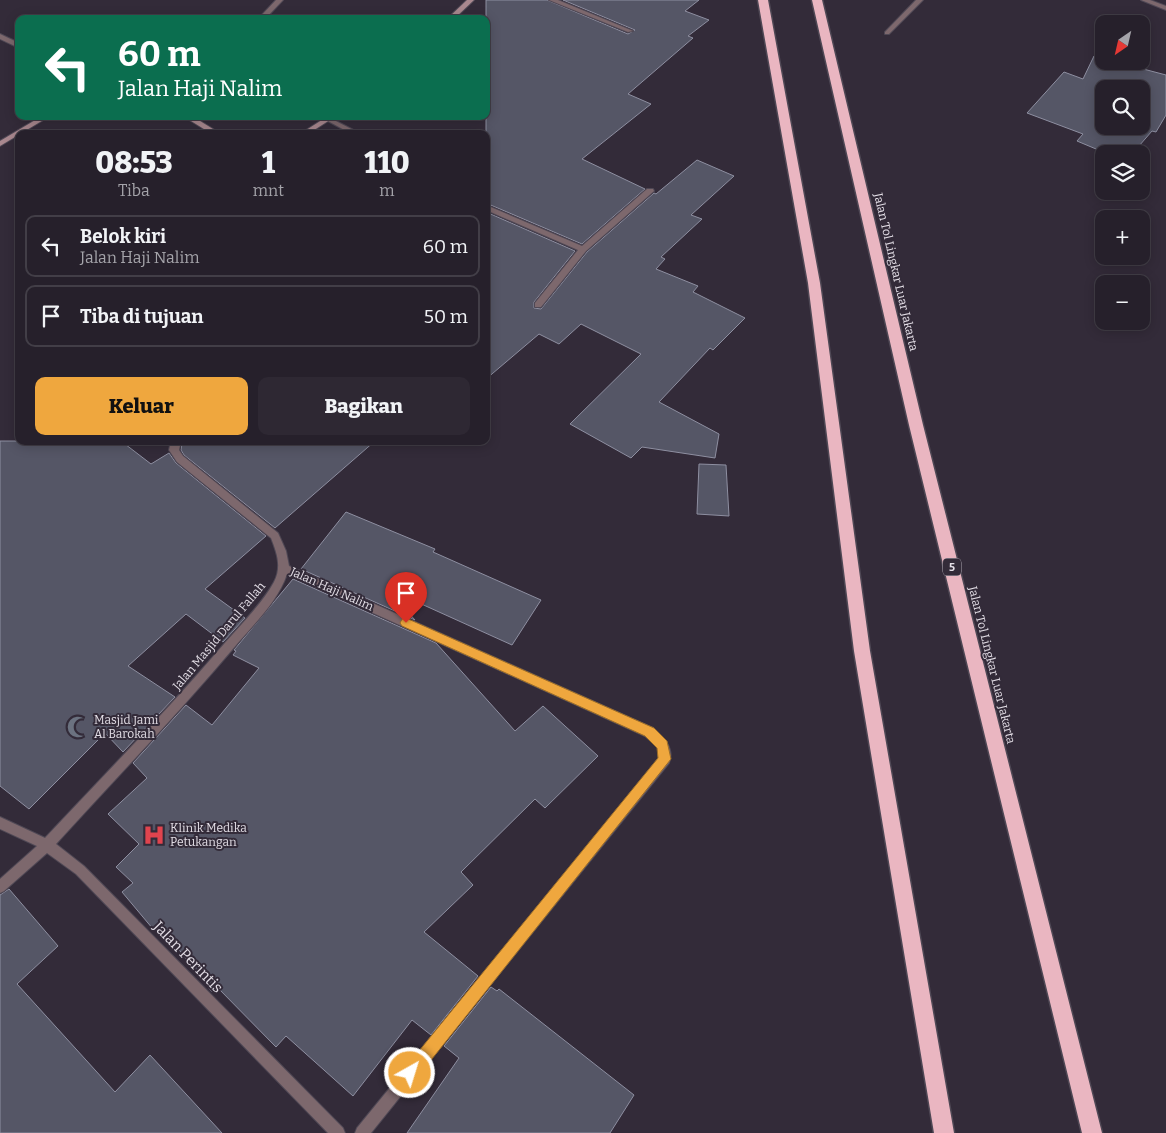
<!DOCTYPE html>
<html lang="id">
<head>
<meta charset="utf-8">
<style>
  body { margin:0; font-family:Bitter,serif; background:#2e2833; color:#f1f3f6; height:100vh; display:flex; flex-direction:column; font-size:19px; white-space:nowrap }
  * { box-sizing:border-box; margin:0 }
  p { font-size:16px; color:#a4a3a9 }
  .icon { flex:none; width:28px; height:28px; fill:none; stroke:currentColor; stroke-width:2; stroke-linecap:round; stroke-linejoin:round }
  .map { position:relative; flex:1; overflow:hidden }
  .sheet { position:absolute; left:15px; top:130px; width:475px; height:315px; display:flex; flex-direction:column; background:#26202b; border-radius:10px; box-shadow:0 2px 12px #0003,0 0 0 1px #423e47 }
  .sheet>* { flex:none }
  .top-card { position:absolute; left:15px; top:15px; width:475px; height:105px; border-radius:10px; box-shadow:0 2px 12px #0003,0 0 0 1px #423e47; background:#0b6e4f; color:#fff; overflow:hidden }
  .needle { width:32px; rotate:214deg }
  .fabs { position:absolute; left:1095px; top:15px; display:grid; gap:10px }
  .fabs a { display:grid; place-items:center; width:55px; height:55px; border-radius:10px; background:#26202b; box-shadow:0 2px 12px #0003,0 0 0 1px #423e47; font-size:25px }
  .pin { position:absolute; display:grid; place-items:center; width:42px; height:42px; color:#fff; margin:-51px -21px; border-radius:50% 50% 50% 0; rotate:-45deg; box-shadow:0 0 5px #0007 }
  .pin .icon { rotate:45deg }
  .me { position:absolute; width:55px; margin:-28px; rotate:39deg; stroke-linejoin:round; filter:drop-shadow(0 0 4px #0008) }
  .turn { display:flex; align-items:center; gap:18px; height:105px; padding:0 20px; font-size:22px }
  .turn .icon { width:65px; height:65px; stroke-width:2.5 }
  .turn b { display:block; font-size:35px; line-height:42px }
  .eta { display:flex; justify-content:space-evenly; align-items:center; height:85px; text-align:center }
  .eta b { font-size:30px; font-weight:800; line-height:35px }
  .action { display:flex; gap:10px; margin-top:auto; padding:10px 20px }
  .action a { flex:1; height:58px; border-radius:10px; background:#efa73e; color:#111; font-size:20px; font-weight:800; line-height:58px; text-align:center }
  .action a+a { background:#2e2833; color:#f1f3f6 }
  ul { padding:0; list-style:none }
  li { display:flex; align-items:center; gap:15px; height:62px; margin:0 10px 8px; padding:0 10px; border:2px solid #423e47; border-radius:10px }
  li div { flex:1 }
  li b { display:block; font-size:19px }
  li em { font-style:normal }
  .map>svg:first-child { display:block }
  .building { fill:#555666; stroke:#8e8fa1; fill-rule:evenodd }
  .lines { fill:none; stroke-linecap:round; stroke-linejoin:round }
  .street-casing { stroke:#4f4855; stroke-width:2 }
  .secondary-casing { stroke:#4f4855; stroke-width:2 }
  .highway-casing { stroke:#4f4855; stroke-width:3 }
  .street { fill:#7d686d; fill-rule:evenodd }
  .secondary { fill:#a9888f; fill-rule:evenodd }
  .highway { fill:#eab6c1; fill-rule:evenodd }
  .route { fill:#efa73e; stroke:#9b6d28 }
  .labels { text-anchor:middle; stroke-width:4; stroke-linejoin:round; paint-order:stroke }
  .shield { fill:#332b39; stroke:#aea8b2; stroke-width:1 }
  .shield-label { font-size:11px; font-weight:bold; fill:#e3dee6 }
  .street-label { font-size:12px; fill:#e3dee6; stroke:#332b39 }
  .poi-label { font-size:12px; fill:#e3dee6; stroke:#332b39; text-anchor:start }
  .near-street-label { font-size:15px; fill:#e3dee6; stroke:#332b39 }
</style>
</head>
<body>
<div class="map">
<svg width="1166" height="1133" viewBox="0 0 1166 1133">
  <rect width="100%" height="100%" fill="#332b39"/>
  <g class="building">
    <path d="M486,0H547L628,34L635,30L563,0H699L685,11L709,20L688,36L693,38L628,94L651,104L582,159L645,189L582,244L486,203Z"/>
    <path d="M1094,56L1104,59V61H1113L1166,75V115L1156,132L1152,131L1132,154H1108L1077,141L1083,134L1027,113L1064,72L1083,79ZM1104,89H1141V126H1104Z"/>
    <path d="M697,160L734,176L691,215L702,219L661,257L665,259L656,269L698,286L693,292L745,318L713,350L710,348L659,402L719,434L715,458L642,447L631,458L570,424L641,354L581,324L559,344L539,334L486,379V212L575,251L534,302V308L541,309L587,252L654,193L656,194Z"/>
    <path d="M0,441H121L151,464L169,453L176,463L266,536L205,589L245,618L223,642L186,614L128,666L175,697L123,752L105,733L29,809L0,786Z"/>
    <path d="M187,441H375L275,528L184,455L181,450L182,444Z"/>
    <path d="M699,464L726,465L729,516L697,514Z"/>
    <path d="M346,512L435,549L433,552L541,600L512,645L386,588L415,620L301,569Z"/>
    <path d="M293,579L436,643L515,731L543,706L598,756L545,808L535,799L461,872L473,885L424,932L478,976L431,1035L412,1020L353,1096L286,1036L276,1047L217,987L212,992L159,924L153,929L122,892L133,883L116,867L139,844L108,814L147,778L133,763L186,705L212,725L259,668L233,655L236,651L234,650Z"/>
    <path d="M9,889L58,946L17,984L115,1092L150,1055L222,1133H0V895Z"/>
    <path d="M491,987L497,991L499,989L634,1095L610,1133H407L459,1058L444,1046Z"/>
  </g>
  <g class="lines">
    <g class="street-casing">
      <g id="street">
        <path d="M276,0H283L265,19H258Z"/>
        <path d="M549,0H558L633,31L628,32Z"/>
        <path d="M916,0H923L889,34H885V32Z"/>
        <path d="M1141,0H1150L1166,6V10Z"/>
        <path d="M0,34L19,43V48L0,39Z"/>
        <path d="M326,118H330L361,134H352L326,120Z"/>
        <path d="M647,189H653L654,191L586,251L541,307H535V303L578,250L486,210V205L582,246Z"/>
        <path d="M171,441H181L179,450L183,456L278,533L286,551L289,566L653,728C663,737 675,748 669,763L371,1133H355L357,1128L659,758L658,747L645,736L287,574C278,601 255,623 237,644C179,713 116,778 56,844L84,866L343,1128L345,1133H328L76,874L47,853L4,891L0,893V879L37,846L0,829V817L45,838C105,774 167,711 224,644C240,625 262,604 274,582C282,567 277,553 271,538L177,462L169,450Z"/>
      </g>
    </g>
    <g class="secondary-casing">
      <g id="secondary">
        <path d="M467,0H474L454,19H447Z"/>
        <path d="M42,116H50L0,146V141Z"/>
        <path d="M183,116H192L221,134H212Z"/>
        <path d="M328,116H336L308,134H300Z"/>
      </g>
    </g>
    <g class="highway-casing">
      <g id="highway">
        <path d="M758,0H768L820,283L870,651L954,1133H934L854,651L808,283Z"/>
        <path d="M812,0H822L923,425L1102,1133H1082L909,425Z"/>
      </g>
    </g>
    <use href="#street" class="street"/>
    <use href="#secondary" class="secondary"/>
    <use href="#highway" class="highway"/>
  </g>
  <path class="route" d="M406,618L654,728L667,741L671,759L416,1079L410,1081L405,1079L403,1073L405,1068L658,758L657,748L645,736L402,626L400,623L402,619Z"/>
  <defs>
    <g id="mosque-bare" transform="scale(1.725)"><path d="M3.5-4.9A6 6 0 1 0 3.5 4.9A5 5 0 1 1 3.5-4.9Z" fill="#6b7280" stroke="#332b39" stroke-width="2.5" paint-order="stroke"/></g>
    <g id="hospital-bare" transform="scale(1.725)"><path d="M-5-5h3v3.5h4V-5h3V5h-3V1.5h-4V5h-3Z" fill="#e0444e" stroke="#332b39" stroke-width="2.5" paint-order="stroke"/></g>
  </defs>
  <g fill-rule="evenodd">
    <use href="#mosque-bare" x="78" y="727"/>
    <use href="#hospital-bare" x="154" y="835"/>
  </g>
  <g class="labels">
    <rect class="shield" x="943" y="558.5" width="18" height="17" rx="4"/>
    <g class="shield-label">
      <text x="952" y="571">5</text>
    </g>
    <g class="street-label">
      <text transform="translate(896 272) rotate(77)" y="4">Jalan Tol Lingkar Luar Jakarta</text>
      <text transform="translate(332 589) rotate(24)" y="4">Jalan Haji Nalim</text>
      <text transform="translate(219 636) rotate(-50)" y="4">Jalan Masjid Darul Fallah</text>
      <text transform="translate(992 665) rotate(76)" y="4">Jalan Tol Lingkar Luar Jakarta</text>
    </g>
    <g class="poi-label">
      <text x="94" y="724">Masjid Jami<tspan x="94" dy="14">Al Barokah</tspan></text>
      <text x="170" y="832">Klinik Medika<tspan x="170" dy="14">Petukangan</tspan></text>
    </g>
    <g class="near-street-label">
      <text transform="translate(188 957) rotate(46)" y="5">Jalan Perintis</text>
    </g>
  </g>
</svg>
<div class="fabs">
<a><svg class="needle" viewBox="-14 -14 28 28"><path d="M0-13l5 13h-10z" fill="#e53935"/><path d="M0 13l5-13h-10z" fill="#a4a3a9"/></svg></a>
<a><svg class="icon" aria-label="search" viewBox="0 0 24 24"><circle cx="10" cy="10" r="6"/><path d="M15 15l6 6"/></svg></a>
<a><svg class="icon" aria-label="layers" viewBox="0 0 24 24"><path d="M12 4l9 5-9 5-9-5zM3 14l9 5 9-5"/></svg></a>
<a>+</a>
<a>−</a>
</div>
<div class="pin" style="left:406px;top:623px;background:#d93025"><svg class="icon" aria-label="arrive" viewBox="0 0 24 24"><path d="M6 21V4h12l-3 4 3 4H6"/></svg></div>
<svg class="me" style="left:410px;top:1073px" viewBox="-20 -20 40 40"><circle r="17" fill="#efa73e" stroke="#fff" stroke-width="3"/><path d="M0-11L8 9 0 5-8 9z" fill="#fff"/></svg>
<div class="top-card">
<div class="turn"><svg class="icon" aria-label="left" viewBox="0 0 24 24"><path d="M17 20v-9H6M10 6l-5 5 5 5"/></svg><div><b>60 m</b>Jalan Haji Nalim</div></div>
</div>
<section class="sheet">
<div class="eta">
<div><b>08:53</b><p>Tiba</p></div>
<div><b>1</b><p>mnt</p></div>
<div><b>110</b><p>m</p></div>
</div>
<ul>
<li><svg class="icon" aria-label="left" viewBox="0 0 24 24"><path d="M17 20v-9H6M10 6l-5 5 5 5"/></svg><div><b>Belok kiri</b><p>Jalan Haji Nalim</p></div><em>60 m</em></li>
<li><svg class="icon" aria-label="arrive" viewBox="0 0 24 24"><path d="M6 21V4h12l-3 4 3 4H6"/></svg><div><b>Tiba di tujuan</b></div><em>50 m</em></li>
</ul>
<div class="action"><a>Keluar</a><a>Bagikan</a></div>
</section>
</div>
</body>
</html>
